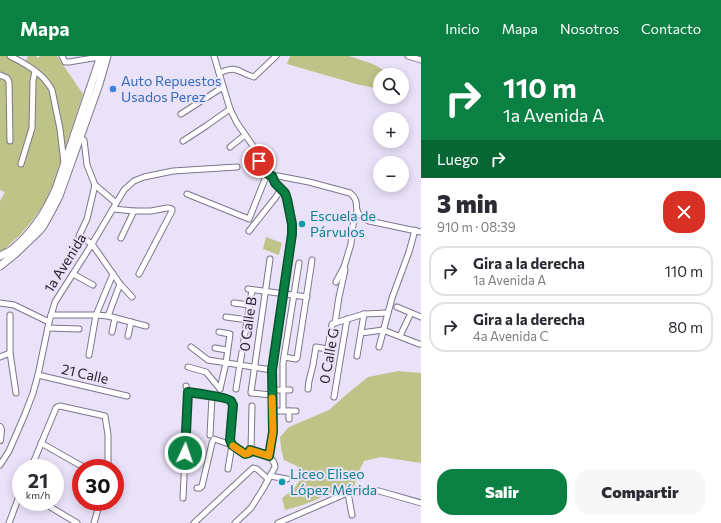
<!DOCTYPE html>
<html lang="es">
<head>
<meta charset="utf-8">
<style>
  body { margin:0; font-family:Commissioner,sans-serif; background:#f7f7f7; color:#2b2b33; height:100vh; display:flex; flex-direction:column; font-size:15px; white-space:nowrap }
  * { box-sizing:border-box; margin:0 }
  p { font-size:13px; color:#7c7c81 }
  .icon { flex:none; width:22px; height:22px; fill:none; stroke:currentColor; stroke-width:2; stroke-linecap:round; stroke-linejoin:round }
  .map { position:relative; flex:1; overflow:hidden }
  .panel { display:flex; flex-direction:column; background:#fff; width:300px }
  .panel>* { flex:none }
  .banner { background:#0b8043; color:#fff; overflow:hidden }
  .fabs { position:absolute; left:373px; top:12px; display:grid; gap:8px }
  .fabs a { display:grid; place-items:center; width:36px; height:36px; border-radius:50%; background:#fff; box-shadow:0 2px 10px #0003; font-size:20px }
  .speed { position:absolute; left:12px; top:403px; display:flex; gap:8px; font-size:20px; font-weight:700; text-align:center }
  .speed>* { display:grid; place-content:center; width:52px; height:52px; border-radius:50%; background:#fff; box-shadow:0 2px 10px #0003; line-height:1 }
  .speed small { font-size:10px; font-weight:400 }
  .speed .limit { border:6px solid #d22; background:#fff; color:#111 }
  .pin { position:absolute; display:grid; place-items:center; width:34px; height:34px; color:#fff; margin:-17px; border:2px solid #fff; border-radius:50%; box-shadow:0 1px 4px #0007 }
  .me { position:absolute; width:44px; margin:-22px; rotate:3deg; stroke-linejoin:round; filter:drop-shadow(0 0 3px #0008) }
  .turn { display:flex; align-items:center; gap:14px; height:84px; padding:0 16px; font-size:18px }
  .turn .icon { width:52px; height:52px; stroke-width:2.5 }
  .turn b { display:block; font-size:28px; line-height:34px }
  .then { display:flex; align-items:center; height:38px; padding:0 16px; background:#0003; gap:8px; font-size:15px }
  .round { display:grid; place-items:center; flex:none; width:42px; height:42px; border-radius:16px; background:#f7f7f7 }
  .headline { display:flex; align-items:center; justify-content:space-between; height:68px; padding:0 16px }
  h1 { font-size:24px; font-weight:800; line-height:30px }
  .action { display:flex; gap:8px; margin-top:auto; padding:8px 16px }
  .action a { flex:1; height:46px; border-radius:16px; background:#0b8043; color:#fff; font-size:16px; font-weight:800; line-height:46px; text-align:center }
  .action a+a { background:#f7f7f7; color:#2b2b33 }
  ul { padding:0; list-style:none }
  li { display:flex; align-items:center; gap:12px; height:50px; margin:0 8px 6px; padding:0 8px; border:2px solid #e1e1e2; border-radius:16px }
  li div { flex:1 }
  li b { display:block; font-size:15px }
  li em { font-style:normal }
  header { display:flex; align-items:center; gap:24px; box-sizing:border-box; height:56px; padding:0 20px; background:#0b8043; color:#fff }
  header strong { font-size:19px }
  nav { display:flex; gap:22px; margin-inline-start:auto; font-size:14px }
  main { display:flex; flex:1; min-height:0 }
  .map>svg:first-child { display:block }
  .green { fill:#bec487 }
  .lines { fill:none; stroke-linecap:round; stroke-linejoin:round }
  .minor-casing { stroke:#7d768a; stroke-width:7 }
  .major-casing { stroke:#7d768a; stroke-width:8 }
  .highway-casing { stroke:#7d768a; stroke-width:9 }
  .minor { stroke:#fff; stroke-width:5 }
  .major { stroke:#fff; stroke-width:6 }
  .highway { stroke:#fff; stroke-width:7 }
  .route-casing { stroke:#07532c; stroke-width:10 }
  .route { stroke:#0b8043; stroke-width:7 }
  .slow { stroke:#f59e0b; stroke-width:7 }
  .shop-dot { fill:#3f7fe0; stroke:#eae2f9; stroke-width:1.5 }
  .culture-dot { fill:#0f9aa8; stroke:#eae2f9; stroke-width:1.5 }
  .labels { text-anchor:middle; stroke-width:4; stroke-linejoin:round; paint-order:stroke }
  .shop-label { font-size:14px; fill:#366cbe; stroke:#eae2f9; text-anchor:start }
  .culture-label { font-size:14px; fill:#0d838f; stroke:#eae2f9; text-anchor:start }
  .street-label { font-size:14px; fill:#27242d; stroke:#eae2f9 }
</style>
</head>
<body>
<header>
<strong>Mapa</strong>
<nav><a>Inicio</a><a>Mapa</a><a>Nosotros</a><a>Contacto</a></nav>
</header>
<main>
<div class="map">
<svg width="421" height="467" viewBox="0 0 421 467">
  <rect width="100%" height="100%" fill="#eae2f9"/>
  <g class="green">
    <path d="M0,0H12L25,6L28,0H36L38,2L40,0H57L83,38L52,131L45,147L32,165L20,179L0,197V145L5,136L0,134Z"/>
    <path d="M290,0H349L373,8L387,16L388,19H380V32L379,33L356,28L287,8Z"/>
    <path d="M266,181L282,187L279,199L263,193Z"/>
    <path d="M398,315L421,317V407L381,401L364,405L358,418L354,431L329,438L303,449L285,454L282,442L293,434L302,421L297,410L284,404L281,393L280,381L289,371L329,354L347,338L368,321Z"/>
  </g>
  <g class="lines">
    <g class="minor-casing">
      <g id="minor">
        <path d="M10,0C26,8 44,18 52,34L60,73L64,107"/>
        <path d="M62,0L65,6H69L93,2H100"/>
        <path d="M214,0L230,53L237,67L253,90L261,111L266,117L272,120H278L309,126L350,137C364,148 347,155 369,165L421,176"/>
        <path d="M408,0L421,4"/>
        <path d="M219,17C239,9 236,16 254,21L276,0"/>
        <path d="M0,19L7,22L9,26L10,85"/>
        <path d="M181,58L223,31"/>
        <path d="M79,82L84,84L87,109L95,129L116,147"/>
        <path d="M183,85L206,70L230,53"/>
        <path d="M230,91L245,79"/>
        <path d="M21,108L32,72L33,25L35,15"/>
        <path d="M95,129L87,163L79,180L92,188L120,228L132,241"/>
        <path d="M187,138L249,163L265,123L266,117"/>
        <path d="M113,153L134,155H151L167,152H169L172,153V155L139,218"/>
        <path d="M249,175L276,141L281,133"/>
        <path d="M121,182L134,155"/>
        <path d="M270,203L251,336V337L272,339"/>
        <path d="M73,218L93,229"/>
        <path d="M336,226L344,211"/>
        <path d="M248,233L307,241"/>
        <path d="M0,247L14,249L49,266"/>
        <path d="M234,247L250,249"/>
        <path d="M397,251L421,261"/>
        <path d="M10,259V297L16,337"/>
        <path d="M51,259H96L108,260L146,270"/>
        <path d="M108,260L120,228"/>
        <path d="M226,261L248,264"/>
        <path d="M335,267L339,241L345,214L344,211L351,188L353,169L357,155"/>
        <path d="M48,272L79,273"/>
        <path d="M112,276L115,262"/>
        <path d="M219,276L230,278L226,307L220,333"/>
        <path d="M361,277L383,274L419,288H421"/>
        <path d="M128,280L131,266"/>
        <path d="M400,280L411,257"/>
        <path d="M191,291L208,304L272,314"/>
        <path d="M379,291L392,242L409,196L415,174"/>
        <path d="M215,292L227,294"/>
        <path d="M89,299L96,259L113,218"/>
        <path d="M357,300L364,258"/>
        <path d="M0,301L10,297"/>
        <path d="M284,301L296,303L297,302L312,204"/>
        <path d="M188,311L206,316L220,333"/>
        <path d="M38,319L127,340"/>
        <path d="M236,333L252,234"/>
        <path d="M308,333L309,325L313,309L316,291L327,293L328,292L332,268L364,258L388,257"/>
        <path d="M272,334H290"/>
        <path d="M188,336C195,337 228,341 231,345C232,346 232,348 233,349L231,384L232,389L228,413"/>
        <path d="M334,341L347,263"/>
        <path d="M283,354V307L299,207"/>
        <path d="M273,355H296"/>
        <path d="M289,363V355"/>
        <path d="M210,379L212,340"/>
        <path d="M41,387L85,412"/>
        <path d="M251,394L252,350"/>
        <path d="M269,400L273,376L272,314L292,178C292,168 290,145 285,137C280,130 274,129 272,120"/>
        <path d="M0,409L9,395L25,358L33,337L38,319L49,266L55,246L92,188L124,134L134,125L144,121L173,115L237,111"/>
        <path d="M31,412L56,352L57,351L60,350L105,360L108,379V412"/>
        <path d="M270,420L287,423"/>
        <path d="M197,432H200L202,430L212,387L214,383L232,389L245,398L249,397L251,394C260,397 274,399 275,411L263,433L251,452L235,467"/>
        <path d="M348,437L352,459"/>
        <path d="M183,442L188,336L186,330"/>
        <path d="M42,446L77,467"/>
        <path d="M9,467L21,435"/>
        <path d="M94,467L100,446"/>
        <path d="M194,467L253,412L257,413L268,423"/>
        <path d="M278,467L345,438L358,435H379L421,447"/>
      </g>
    </g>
    <g class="major-casing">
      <path id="major" d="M0,371L1,374L0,384"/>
    </g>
    <g class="highway-casing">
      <g id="highway">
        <path d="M0,200C4,198 10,196 14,192C33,176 46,156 56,133L101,0"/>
        <path d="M0,210L16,197L39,175L43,170L53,152L59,140L99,28L107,0"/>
      </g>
    </g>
    <use href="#minor" class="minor"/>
    <use href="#major" class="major"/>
    <use href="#highway" class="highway"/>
  </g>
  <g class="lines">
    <g class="route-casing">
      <path id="route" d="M185,397L188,336C195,337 228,341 231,345C232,346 232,348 233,349L230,384L232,389L245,398L249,397L250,394L269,400L273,376L272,314L292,178V168L287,143L285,137L275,127L272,120C264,117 262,113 259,105"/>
    </g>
    <use href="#route" class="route"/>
    <path class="slow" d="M233,390L245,398L249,397L250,394L269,400L273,376L272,342"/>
  </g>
  <circle class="shop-dot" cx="113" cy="33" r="4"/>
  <g class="culture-dot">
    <circle cx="302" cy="168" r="4"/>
    <circle cx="282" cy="426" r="4"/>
  </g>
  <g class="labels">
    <g class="shop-label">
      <text x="121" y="30">Auto Repuestos<tspan x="121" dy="16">Usados Perez</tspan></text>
    </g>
    <g class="culture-label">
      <text x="310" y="165">Escuela de<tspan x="310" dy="16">Párvulos</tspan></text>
      <text x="290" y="423">Liceo Eliseo<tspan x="290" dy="16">López Mérida</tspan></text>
    </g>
    <g class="street-label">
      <text transform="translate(65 207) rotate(-58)" y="5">1a Avenida</text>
      <text transform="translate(248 268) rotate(-82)" y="5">0 Calle B</text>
      <text transform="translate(329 300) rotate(-80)" y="5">0 Calle G</text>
      <text transform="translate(85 318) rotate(13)" y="5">21 Calle</text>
    </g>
  </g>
</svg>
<div class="fabs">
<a><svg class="icon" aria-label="search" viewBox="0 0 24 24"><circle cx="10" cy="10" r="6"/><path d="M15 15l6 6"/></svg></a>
<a>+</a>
<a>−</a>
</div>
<div class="speed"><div>21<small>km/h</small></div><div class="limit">30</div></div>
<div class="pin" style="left:259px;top:105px;background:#d93025"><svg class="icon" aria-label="arrive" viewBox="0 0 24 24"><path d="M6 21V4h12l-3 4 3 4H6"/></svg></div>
<svg class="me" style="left:185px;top:397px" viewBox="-20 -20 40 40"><circle r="17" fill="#0b8043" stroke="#fff" stroke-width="3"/><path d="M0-11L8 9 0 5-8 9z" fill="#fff"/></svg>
</div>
<section class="panel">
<div class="banner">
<div class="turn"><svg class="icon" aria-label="right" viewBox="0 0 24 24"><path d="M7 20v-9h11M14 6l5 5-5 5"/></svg><div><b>110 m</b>1a Avenida A</div></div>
<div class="then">Luego<svg class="icon" aria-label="right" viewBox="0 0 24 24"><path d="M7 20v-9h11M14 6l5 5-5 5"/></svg></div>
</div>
<div class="headline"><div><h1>3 min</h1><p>910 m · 08:39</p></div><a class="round" style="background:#d93025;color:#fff"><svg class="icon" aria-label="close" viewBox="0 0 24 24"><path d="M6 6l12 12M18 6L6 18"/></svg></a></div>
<ul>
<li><svg class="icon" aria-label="right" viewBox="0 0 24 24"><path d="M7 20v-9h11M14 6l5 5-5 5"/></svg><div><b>Gira a la derecha</b><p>1a Avenida A</p></div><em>110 m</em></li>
<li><svg class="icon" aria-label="right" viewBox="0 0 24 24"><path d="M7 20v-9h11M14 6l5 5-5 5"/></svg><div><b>Gira a la derecha</b><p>4a Avenida C</p></div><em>80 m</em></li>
</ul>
<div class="action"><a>Salir</a><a>Compartir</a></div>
</section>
</main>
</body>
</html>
